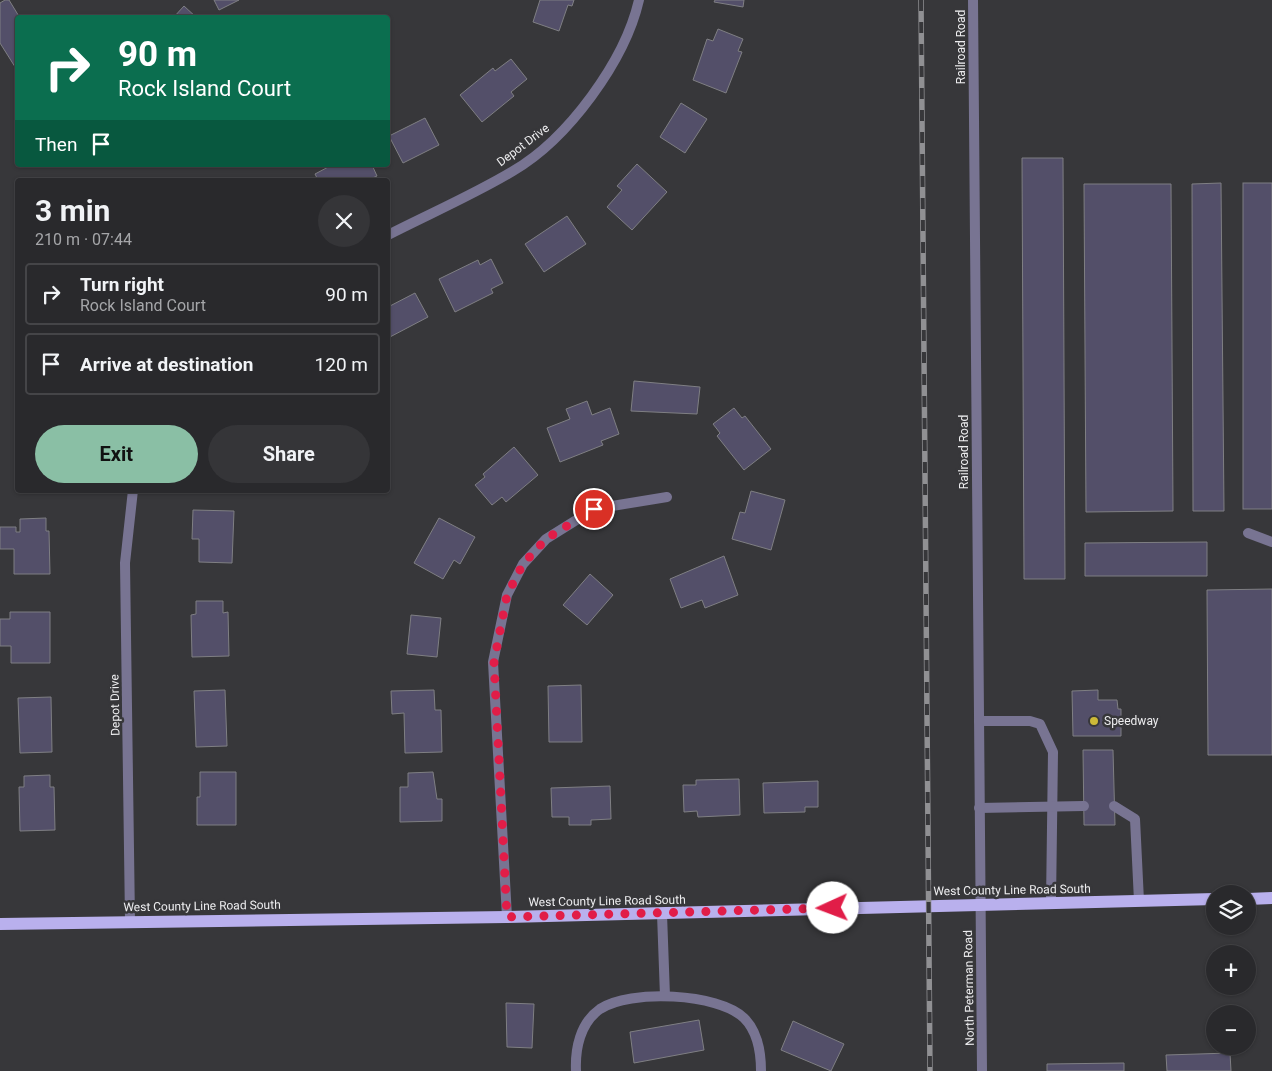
<!DOCTYPE html>
<html lang="en">
<head>
<meta charset="utf-8">
<style>
  body { margin:0; font-family:Roboto,sans-serif; background:#353538; color:#f1f3f6; height:100vh; display:flex; flex-direction:column; font-size:19px; white-space:nowrap }
  * { box-sizing:border-box; margin:0 }
  p { font-size:16px; color:#a5a6a9 }
  .icon { flex:none; width:28px; height:28px; fill:none; stroke:currentColor; stroke-width:2; stroke-linecap:round; stroke-linejoin:round }
  .map { position:relative; flex:1; overflow:hidden }
  .panel { position:absolute; left:15px; top:178px; width:375px; height:315px; display:flex; flex-direction:column; background:#29292c; border-radius:5px; box-shadow:0 1px 4px #0004,0 0 0 1px #454548 }
  .panel>* { flex:none }
  .top-card { position:absolute; left:15px; top:15px; width:375px; height:152px; border-radius:5px; box-shadow:0 1px 4px #0004,0 0 0 1px #454548; background:#0b6e4f; color:#fff; overflow:hidden }
  .tools { position:absolute; left:1206px; top:885px; display:grid; gap:10px }
  .tools a { display:grid; place-items:center; width:50px; height:50px; border-radius:50%; background:#29292c; box-shadow:0 1px 4px #0004,0 0 0 1px #454548; font-size:25px }
  .pin { position:absolute; display:grid; place-items:center; width:42px; height:42px; color:#fff; margin:-21px; border:2px solid #fff; border-radius:50%; box-shadow:0 1px 5px #0007 }
  .me { position:absolute; width:55px; margin:-28px; rotate:268deg; stroke-linejoin:round; filter:drop-shadow(0 0 4px #0008) }
  .turn { display:flex; align-items:center; gap:18px; height:105px; padding:0 20px; font-size:22px }
  .turn .icon { width:65px; height:65px; stroke-width:2.5 }
  .turn b { display:block; font-size:35px; line-height:42px }
  .then { display:flex; align-items:center; height:48px; padding:0 20px; background:#0003; gap:10px; font-size:19px }
  .round { display:grid; place-items:center; flex:none; width:52px; height:52px; border-radius:26px; background:#353538 }
  .summary { display:flex; align-items:center; justify-content:space-between; height:85px; padding:0 20px }
  h1 { font-size:30px; font-weight:700; line-height:38px }
  .action { display:flex; gap:10px; margin-top:auto; padding:10px 20px }
  .action a { flex:1; height:58px; border-radius:30px; background:#8abfa5; color:#111; font-size:20px; font-weight:700; line-height:58px; text-align:center }
  .action a+a { background:#353538; color:#f1f3f6 }
  ul { padding:0; list-style:none }
  li { display:flex; align-items:center; gap:15px; height:62px; margin:0 10px 8px; padding:0 10px; border:2px solid #454548; border-radius:5px }
  li div { flex:1 }
  li b { display:block; font-size:19px }
  li em { font-style:normal }
  .map>svg:first-child { display:block }
  .building { fill:#534f69; stroke:#7f7f83 }
  .lines { fill:none; stroke-linecap:round; stroke-linejoin:round }
  .service { stroke:#787492; stroke-width:10 }
  .minor { stroke:#787492; stroke-width:10 }
  .tertiary { stroke:#787492; stroke-width:10 }
  .primary { stroke:#b9b0ed; stroke-width:12 }
  .rail-casing { stroke:#909093; stroke-width:5.5 }
  .rail { stroke:#37373a; stroke-width:4; stroke-dasharray:11; stroke-linecap:butt }
  .route { stroke:#e11d48; stroke-width:9; stroke-dasharray:0 16.2 }
  .poi-dot { fill:#ccb938; stroke:#37373a; stroke-width:2 }
  .labels { text-anchor:middle; stroke-width:5; stroke-linejoin:round; paint-order:stroke }
  .street-label { font-size:12px; fill:#ededef; stroke:#37373a }
  .poi-label { font-size:12px; fill:#ededef; stroke:#37373a; text-anchor:start }
</style>
</head>
<body>
<div class="map">
<svg width="1272" height="1071" viewBox="0 0 1272 1071">
  <rect width="100%" height="100%" fill="#37373a"/>
  <g class="building">
    <path d="M5,0H9L20,18H18L17,70L0,43V3Z"/>
    <path d="M214,0H239L219,10Z"/>
    <path d="M540,0H574L572,6L568,5L559,31L533,22Z"/>
    <path d="M715,0H744L743,7L714,2Z"/>
    <path d="M184,6L197,18H173Z"/>
    <path d="M718,29L743,39L738,51L742,52L726,93L693,80L707,39L713,41Z"/>
    <path d="M511,59L527,79L511,92L514,96L482,122L460,95L493,68L495,71Z"/>
    <path d="M681,103L707,119L685,153L660,137Z"/>
    <path d="M425,118L439,145L403,163L389,136Z"/>
    <path d="M1022,158H1063L1065,579H1024Z"/>
    <path d="M637,164L667,192L632,230L607,207L622,190L617,186Z"/>
    <path d="M332,165H372L377,176L368,180H318L315,174Z"/>
    <path d="M1221,183L1224,511H1193L1192,184Z"/>
    <rect x="1243" y="183" width="29" height="326"/>
    <path d="M1084,184H1171L1173,511L1086,512Z"/>
    <path d="M567,216L586,244L544,272L525,244Z"/>
    <path d="M491,259L503,283L491,289L493,293L455,312L439,279L478,260L480,265Z"/>
    <path d="M415,293L428,317L388,338V307Z"/>
    <path d="M634,381L700,387L697,414L631,411Z"/>
    <path d="M587,401L592,415L610,408L619,434L601,441L603,445L560,462L547,428L570,419L566,409Z"/>
    <path d="M734,408L742,418L745,416L771,449L744,470L717,436L720,433L713,424Z"/>
    <path d="M514,447L538,475L506,502L502,497L492,505L475,485L485,477L483,474Z"/>
    <path d="M751,491L785,500L771,550L732,539L740,512L745,513Z"/>
    <path d="M193,510L234,511L232,563L199,562V539H192Z"/>
    <path d="M46,518V531H49L50,574H14V549H0V527H16V532H20V519Z"/>
    <path d="M439,518L475,537L460,564L454,560L443,579L414,563Z"/>
    <path d="M1207,542V576H1085V543Z"/>
    <path d="M724,556L738,595L705,608L702,600L681,608L670,579Z"/>
    <path d="M590,574L613,595L587,625L563,605Z"/>
    <path d="M1272,589V755H1208L1207,590Z"/>
    <path d="M196,601H223V613L228,612L229,656L192,657L191,615L196,614Z"/>
    <path d="M10,612H50V663H11V646H0V619H10Z"/>
    <path d="M411,615L441,618L437,657L407,654Z"/>
    <path d="M581,685L582,742H549L548,686Z"/>
    <path d="M225,690L227,746L196,747L194,691Z"/>
    <path d="M434,690L435,710H441L442,752L405,753L404,713L392,714L391,691Z"/>
    <path d="M1098,690V700H1117L1118,709H1121V736H1073L1072,691Z"/>
    <path d="M51,697L52,752L20,753L18,698Z"/>
    <path d="M1083,750H1113L1115,825H1084Z"/>
    <path d="M200,772H236V825H197V797H200Z"/>
    <path d="M433,772L437,799H442V821L400,822V787H408V773Z"/>
    <path d="M50,775V787H54L55,830L20,831L19,787H24V776Z"/>
    <path d="M739,779L740,815L698,817L697,811L684,812L683,785H696V780Z"/>
    <path d="M818,781V807H805V812L764,813L763,783Z"/>
    <path d="M610,786L611,819L591,820V825H569V817H552L551,788Z"/>
    <path d="M506,1003L534,1004L532,1048L507,1047Z"/>
    <path d="M699,1020L704,1050L634,1063L630,1032Z"/>
    <path d="M793,1021L844,1044L831,1071L781,1050Z"/>
    <path d="M1230,1053L1231,1071H1167L1166,1055Z"/>
    <path d="M1124,1063V1071H1047V1064Z"/>
  </g>
  <g class="lines">
    <g class="service">
      <path d="M1248,533L1272,542"/>
      <path d="M979,721H1030L1040,724L1053,752L1051,903"/>
      <path d="M1114,806L1135,819L1139,901"/>
      <path d="M979,808L1084,806"/>
      <path d="M662,914L665,996"/>
      <path d="M576,1071C575,1049 580,1023 600,1009C630,989 718,993 744,1018C758,1032 761,1052 761,1071"/>
    </g>
    <g class="minor">
      <path d="M388,235C429,214 473,195 513,171C568,139 625,61 639,0"/>
      <path d="M507,917L493,662L507,595L523,564L546,539L594,509L667,497"/>
      <path d="M130,921L125,563L133,490"/>
    </g>
    <path class="tertiary" d="M973,0L982,1071"/>
    <g class="primary">
      <path d="M1248,899L1272,898"/>
      <path d="M0,924L507,917L1215,899"/>
    </g>
    <g class="rail-casing">
      <path id="rail" d="M921,0L930,1071"/>
    </g>
    <use href="#rail" class="rail"/>
  </g>
  <g class="lines">
    <path class="route" d="M594,509L546,539L523,564L507,595L494,662L507,917L833,908"/>
  </g>
  <circle class="poi-dot" cx="1094" cy="721" r="5"/>
  <g class="labels">
    <g class="street-label">
      <text transform="translate(961 47) rotate(-90)" y="4">Railroad Road</text>
      <text transform="translate(523 145) rotate(-37)" y="4">Depot Drive</text>
      <text transform="translate(964 452) rotate(-90)" y="4">Railroad Road</text>
      <text transform="translate(115 705) rotate(-91)" y="4">Depot Drive</text>
      <text transform="translate(1012 890) rotate(-1)" y="4">West County Line Road South</text>
      <text transform="translate(607 901) rotate(-1)" y="4">West County Line Road South</text>
      <text transform="translate(202 906) rotate(-1)" y="4">West County Line Road South</text>
      <text transform="translate(969 988) rotate(-91)" y="4">North Peterman Road</text>
    </g>
    <g class="poi-label">
      <text x="1104" y="725">Speedway</text>
    </g>
  </g>
</svg>
<div class="tools">
<a><svg class="icon" aria-label="layers" viewBox="0 0 24 24"><path d="M12 4l9 5-9 5-9-5zM3 14l9 5 9-5"/></svg></a>
<a>+</a>
<a>−</a>
</div>
<div class="pin" style="left:594px;top:509px;background:#d93025"><svg class="icon" aria-label="arrive" viewBox="0 0 24 24"><path d="M6 21V4h12l-3 4 3 4H6"/></svg></div>
<svg class="me" style="left:833px;top:908px" viewBox="-20 -20 40 40"><circle r="19" fill="#fff"/><path d="M0-13L10 11 0 6-10 11z" fill="#e11d48"/></svg>
<div class="top-card">
<div class="turn"><svg class="icon" aria-label="right" viewBox="0 0 24 24"><path d="M7 20v-9h11M14 6l5 5-5 5"/></svg><div><b>90 m</b>Rock Island Court</div></div>
<div class="then">Then<svg class="icon" aria-label="arrive" viewBox="0 0 24 24"><path d="M6 21V4h12l-3 4 3 4H6"/></svg></div>
</div>
<section class="panel">
<div class="summary"><div><h1>3 min</h1><p>210 m · 07:44</p></div><a class="round"><svg class="icon" aria-label="close" viewBox="0 0 24 24"><path d="M6 6l12 12M18 6L6 18"/></svg></a></div>
<ul>
<li><svg class="icon" aria-label="right" viewBox="0 0 24 24"><path d="M7 20v-9h11M14 6l5 5-5 5"/></svg><div><b>Turn right</b><p>Rock Island Court</p></div><em>90 m</em></li>
<li><svg class="icon" aria-label="arrive" viewBox="0 0 24 24"><path d="M6 21V4h12l-3 4 3 4H6"/></svg><div><b>Arrive at destination</b></div><em>120 m</em></li>
</ul>
<div class="action"><a>Exit</a><a>Share</a></div>
</section>
</div>
</body>
</html>
